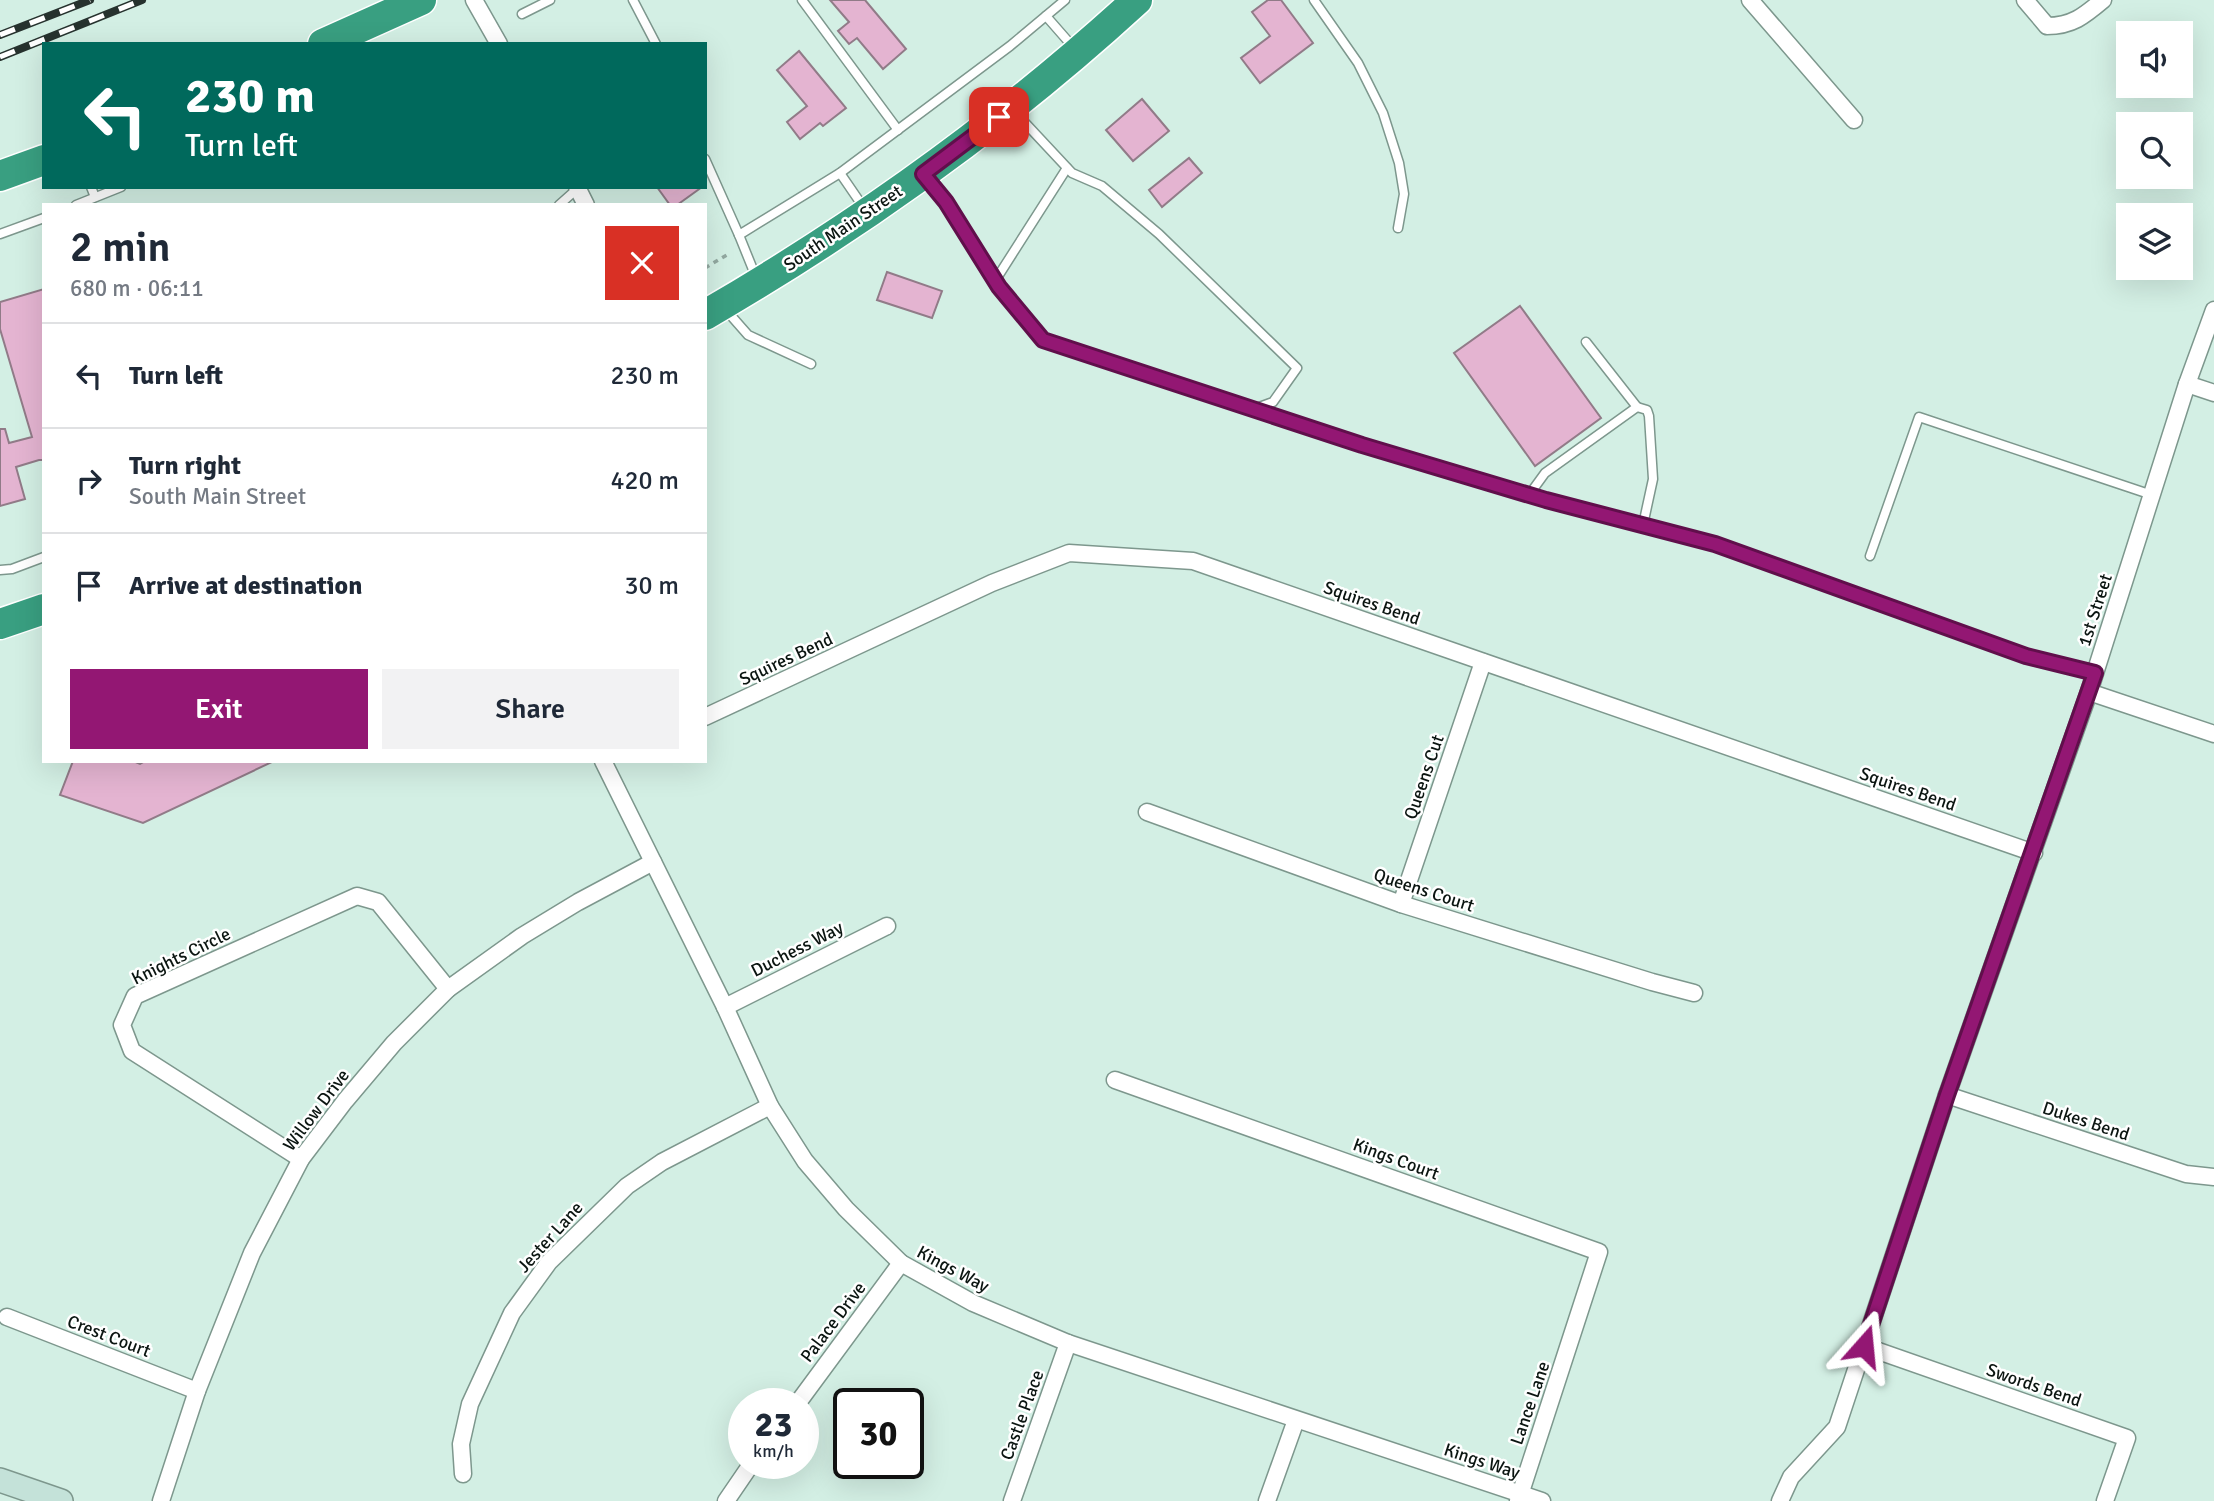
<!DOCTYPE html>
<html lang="en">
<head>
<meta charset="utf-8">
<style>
  body { margin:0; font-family:Signika,sans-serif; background:#f2f2f3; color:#1f2937; height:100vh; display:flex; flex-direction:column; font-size:26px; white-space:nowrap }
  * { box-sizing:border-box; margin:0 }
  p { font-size:23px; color:#747a83 }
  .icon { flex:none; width:38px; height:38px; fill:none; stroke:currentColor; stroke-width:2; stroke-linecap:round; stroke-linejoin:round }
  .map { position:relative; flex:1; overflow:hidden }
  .drawer { position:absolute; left:42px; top:203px; width:665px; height:560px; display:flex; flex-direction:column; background:#fff; border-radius:0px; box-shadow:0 7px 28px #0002 }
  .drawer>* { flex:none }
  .guide { position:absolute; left:42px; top:42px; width:665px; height:147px; border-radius:0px; box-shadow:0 7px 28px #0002; background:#00695c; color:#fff; overflow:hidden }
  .tools { position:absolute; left:2116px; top:21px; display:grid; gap:14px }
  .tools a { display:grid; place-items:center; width:77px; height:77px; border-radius:0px; background:#fff; box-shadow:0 7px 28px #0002; font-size:35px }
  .speed { position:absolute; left:728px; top:1388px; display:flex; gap:14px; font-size:35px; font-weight:700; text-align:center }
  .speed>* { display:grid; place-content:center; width:91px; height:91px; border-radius:50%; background:#fff; box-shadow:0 7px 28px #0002; line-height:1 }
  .speed small { font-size:18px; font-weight:400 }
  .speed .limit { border:4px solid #111; border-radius:10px; background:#fff; color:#111 }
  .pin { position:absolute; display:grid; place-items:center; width:60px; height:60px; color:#fff; margin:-30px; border-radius:14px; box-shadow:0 4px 10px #0006 }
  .me { position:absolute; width:77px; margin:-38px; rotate:18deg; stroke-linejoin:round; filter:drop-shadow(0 0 5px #0008) }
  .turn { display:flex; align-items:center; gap:24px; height:147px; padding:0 28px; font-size:32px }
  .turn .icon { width:91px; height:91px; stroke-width:2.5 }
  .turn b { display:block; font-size:49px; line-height:60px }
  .round { display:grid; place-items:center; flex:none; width:74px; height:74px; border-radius:0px; background:#f2f2f3 }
  .summary { display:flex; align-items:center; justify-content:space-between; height:119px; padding:0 28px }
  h1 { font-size:42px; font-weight:600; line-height:52px }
  .cta { display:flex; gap:14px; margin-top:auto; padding:14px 28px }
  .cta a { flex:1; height:80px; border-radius:0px; background:#931773; color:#fff; font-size:28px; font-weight:600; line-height:80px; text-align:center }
  .cta a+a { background:#f2f2f3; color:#1f2937 }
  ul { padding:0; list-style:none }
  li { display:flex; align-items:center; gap:21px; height:105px; padding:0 28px; border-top:2px solid #e0e1e3 }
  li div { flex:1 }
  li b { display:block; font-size:26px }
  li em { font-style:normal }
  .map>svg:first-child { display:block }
  .building { fill:#e4b4d1; stroke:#917b88; stroke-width:2 }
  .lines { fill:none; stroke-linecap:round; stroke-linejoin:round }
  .lane-casing { stroke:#7d978d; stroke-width:11 }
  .street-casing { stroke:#7d978d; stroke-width:19 }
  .secondary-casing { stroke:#7d978d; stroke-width:26 }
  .highway-casing { stroke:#fff; stroke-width:33 }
  .path { stroke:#92a8a0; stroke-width:3.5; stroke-dasharray:5 5; stroke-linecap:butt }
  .lane { stroke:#fff; stroke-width:8 }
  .street { stroke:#fff; stroke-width:16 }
  .secondary { stroke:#c4e2d9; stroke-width:23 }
  .highway { stroke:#399f81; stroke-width:30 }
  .rail-casing { stroke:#26322e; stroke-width:8 }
  .rail { stroke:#fff; stroke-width:5; stroke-dasharray:16; stroke-linecap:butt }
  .route-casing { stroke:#600f4b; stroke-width:18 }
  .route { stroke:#931773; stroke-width:12 }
  .labels { text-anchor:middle; stroke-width:5; stroke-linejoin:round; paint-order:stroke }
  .street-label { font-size:18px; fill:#0b1511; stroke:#fff }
</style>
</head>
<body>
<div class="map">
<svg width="2214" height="1501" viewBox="0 0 2214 1501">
  <rect width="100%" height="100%" fill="#d3efe4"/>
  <g class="building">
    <path d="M830,0H865L906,49L883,69L857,38L849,44L838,31L849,22Z"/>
    <path d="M1268,0H1281L1313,43L1260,83L1241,58L1270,36L1252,12Z"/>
    <path d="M799,51L846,108L823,126L820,123L800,139L787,122L807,106L777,70Z"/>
    <path d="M1142,99L1169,131L1133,161L1106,130Z"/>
    <path d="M1189,158L1202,173L1162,207L1149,190Z"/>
    <path d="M657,187H702L677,205H670Z"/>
    <path d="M887,272L942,291L932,318L877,300Z"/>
    <path d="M44,289V460H39L16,467L25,499L0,506V429H5L9,443L32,437L0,329V302Z"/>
    <path d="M1520,306L1601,418L1535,466L1454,353Z"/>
    <path d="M73,761H133L140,764L145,761H274L143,823L60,795Z"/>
  </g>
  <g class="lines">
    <g class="lane-casing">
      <g id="lane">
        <path d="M633,0L656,44"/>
        <path d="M802,0L898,130"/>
        <path d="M1314,0L1358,63L1383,113L1399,163L1404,194L1398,228"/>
        <path d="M522,14L550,0"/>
        <path d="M1046,16L1074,48"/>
        <path d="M705,159L739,235"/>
        <path d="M840,173L864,208"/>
        <path d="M926,177L946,202L999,287L1043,340L1251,410L1273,402L1297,368L1159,234L1102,186L1072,173L1015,112"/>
        <path d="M91,187L95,197"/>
        <path d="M76,205L121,187"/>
        <path d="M559,205L577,189"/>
        <path d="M0,234L44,218"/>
        <path d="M756,277L739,235L840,173L1010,46L1065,0"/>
        <path d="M995,281L1067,168"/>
        <path d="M726,310L748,335L811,364"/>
        <path d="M1586,342L1637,407"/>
        <path d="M1251,410L1546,500L1715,544L2026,656L2095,673"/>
        <path d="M1529,495L1545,473L1637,407L1647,410L1649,416L1653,479L1643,525"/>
        <path d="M1870,556L1919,417L2152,495"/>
        <path d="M0,570L12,569L44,557"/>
      </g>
    </g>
    <g class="street-casing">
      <g id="street">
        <path d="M474,0L499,44"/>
        <path d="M1750,0L1854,120"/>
        <path d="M2025,0L2047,26C2072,26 2084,16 2103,0"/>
        <path d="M577,187L586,205"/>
        <path d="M2187,384L2214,393"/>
        <path d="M2089,692L2214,734"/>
        <path d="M705,717L992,583L1069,553L1193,561L2034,853"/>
        <path d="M603,761L725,1007L770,1106L805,1161L846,1209L901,1263L973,1303L1068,1343L1542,1501"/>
        <path d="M1147,812L1401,904L1652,982L1694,993"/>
        <path d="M1401,904L1483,662"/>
        <path d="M725,1007L887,926"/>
        <path d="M1115,1080L1599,1252L1518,1501"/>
        <path d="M1947,1095L2186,1174L2214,1177"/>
        <path d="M301,1159L132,1051L122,1025L135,996L357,896L378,902L448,989"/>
        <path d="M7,1317L197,1391"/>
        <path d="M1864,1346L2127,1438L2105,1501"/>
        <path d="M797,1404L901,1263"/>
        <path d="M463,1474L461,1444L470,1404L512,1313L549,1262L627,1186L662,1162L770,1106"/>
        <path d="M161,1501L197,1391L252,1253L301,1159L345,1101L394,1043L448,989L522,936L578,902L653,862"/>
        <path d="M726,1501L752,1463"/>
        <path d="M1012,1501L1068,1343"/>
        <path d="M1267,1501L1296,1420"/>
        <path d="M1780,1501L1791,1477L1837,1427L1947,1095L2089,692L2187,384L2214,310"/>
      </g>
    </g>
    <g class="secondary-casing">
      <path id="secondary" d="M0,1480L61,1501"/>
    </g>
    <g class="highway-casing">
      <g id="highway">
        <path d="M323,44L421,0"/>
        <path d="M0,176L44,160"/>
        <path d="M705,315C860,225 1005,121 1137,0"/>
        <path d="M0,624L44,609"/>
      </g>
    </g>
    <path class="path" d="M705,268L730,253"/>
    <use href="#lane" class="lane"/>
    <use href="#street" class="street"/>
    <use href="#secondary" class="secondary"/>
    <use href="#highway" class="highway"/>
    <g class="rail-casing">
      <g id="rail">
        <path d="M0,35L90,0"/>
        <path d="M0,57L142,0"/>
      </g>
    </g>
    <use href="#rail" class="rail"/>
  </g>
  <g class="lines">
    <g class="route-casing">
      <path id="route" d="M999,117L923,174L946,202L999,287L1043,340L1362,445L1546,500L1715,544L2026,656L2095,673L1947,1095L1864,1346"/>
    </g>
    <use href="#route" class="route"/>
  </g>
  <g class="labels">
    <g class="street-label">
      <text transform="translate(843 228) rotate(-34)" y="6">South Main Street</text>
      <text transform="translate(1372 603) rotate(19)" y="6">Squires Bend</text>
      <text transform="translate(2095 610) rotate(-72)" y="6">1st Street</text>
      <text transform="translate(786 659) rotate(-25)" y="6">Squires Bend</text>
      <text transform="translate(1424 777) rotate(-71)" y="6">Queens Cut</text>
      <text transform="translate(1908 789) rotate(19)" y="6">Squires Bend</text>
      <text transform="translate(1424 890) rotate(18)" y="6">Queens Court</text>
      <text transform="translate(797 949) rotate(-27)" y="6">Duchess Way</text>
      <text transform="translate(181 956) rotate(-26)" y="6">Knights Circle</text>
      <text transform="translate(316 1110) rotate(-53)" y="6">Willow Drive</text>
      <text transform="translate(2086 1121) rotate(18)" y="6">Dukes Bend</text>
      <text transform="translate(1396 1159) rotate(20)" y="6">Kings Court</text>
      <text transform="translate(550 1237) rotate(-48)" y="6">Jester Lane</text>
      <text transform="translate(953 1269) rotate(28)" y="6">Kings Way</text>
      <text transform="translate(833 1322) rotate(-53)" y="6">Palace Drive</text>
      <text transform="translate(109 1336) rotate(21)" y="6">Crest Court</text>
      <text transform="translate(2034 1385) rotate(19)" y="6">Swords Bend</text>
      <text transform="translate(1530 1403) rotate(-71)" y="6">Lance Lane</text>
      <text transform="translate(1022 1415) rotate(-70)" y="6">Castle Place</text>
      <text transform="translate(1482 1461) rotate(18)" y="6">Kings Way</text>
    </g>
  </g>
</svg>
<div class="tools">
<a><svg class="icon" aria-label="sound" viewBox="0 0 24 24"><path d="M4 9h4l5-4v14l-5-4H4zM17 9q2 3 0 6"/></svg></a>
<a><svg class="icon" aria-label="search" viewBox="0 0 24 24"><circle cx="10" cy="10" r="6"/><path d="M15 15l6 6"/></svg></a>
<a><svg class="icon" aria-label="layers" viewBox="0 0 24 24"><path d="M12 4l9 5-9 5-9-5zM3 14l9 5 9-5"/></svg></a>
</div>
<div class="speed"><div>23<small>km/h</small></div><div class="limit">30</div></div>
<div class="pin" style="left:999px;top:117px;background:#d93025"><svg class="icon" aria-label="arrive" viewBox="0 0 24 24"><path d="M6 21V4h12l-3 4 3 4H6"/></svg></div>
<svg class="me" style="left:1864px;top:1346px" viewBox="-20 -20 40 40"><path d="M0-17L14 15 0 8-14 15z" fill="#931773" stroke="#fff" stroke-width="4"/></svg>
<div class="guide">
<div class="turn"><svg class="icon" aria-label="left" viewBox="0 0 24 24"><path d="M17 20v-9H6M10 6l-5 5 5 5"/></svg><div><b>230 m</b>Turn left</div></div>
</div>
<section class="drawer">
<div class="summary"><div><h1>2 min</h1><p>680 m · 06:11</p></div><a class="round" style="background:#d93025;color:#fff"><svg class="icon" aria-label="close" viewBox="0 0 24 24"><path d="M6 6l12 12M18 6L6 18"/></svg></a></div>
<ul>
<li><svg class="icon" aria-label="left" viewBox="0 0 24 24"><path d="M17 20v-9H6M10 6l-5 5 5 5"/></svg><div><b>Turn left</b></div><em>230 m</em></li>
<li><svg class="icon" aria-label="right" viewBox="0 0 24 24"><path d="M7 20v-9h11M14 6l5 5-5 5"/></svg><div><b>Turn right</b><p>South Main Street</p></div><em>420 m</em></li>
<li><svg class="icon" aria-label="arrive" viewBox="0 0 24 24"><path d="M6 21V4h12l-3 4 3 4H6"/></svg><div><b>Arrive at destination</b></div><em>30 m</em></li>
</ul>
<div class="cta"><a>Exit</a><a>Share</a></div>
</section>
</div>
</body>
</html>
